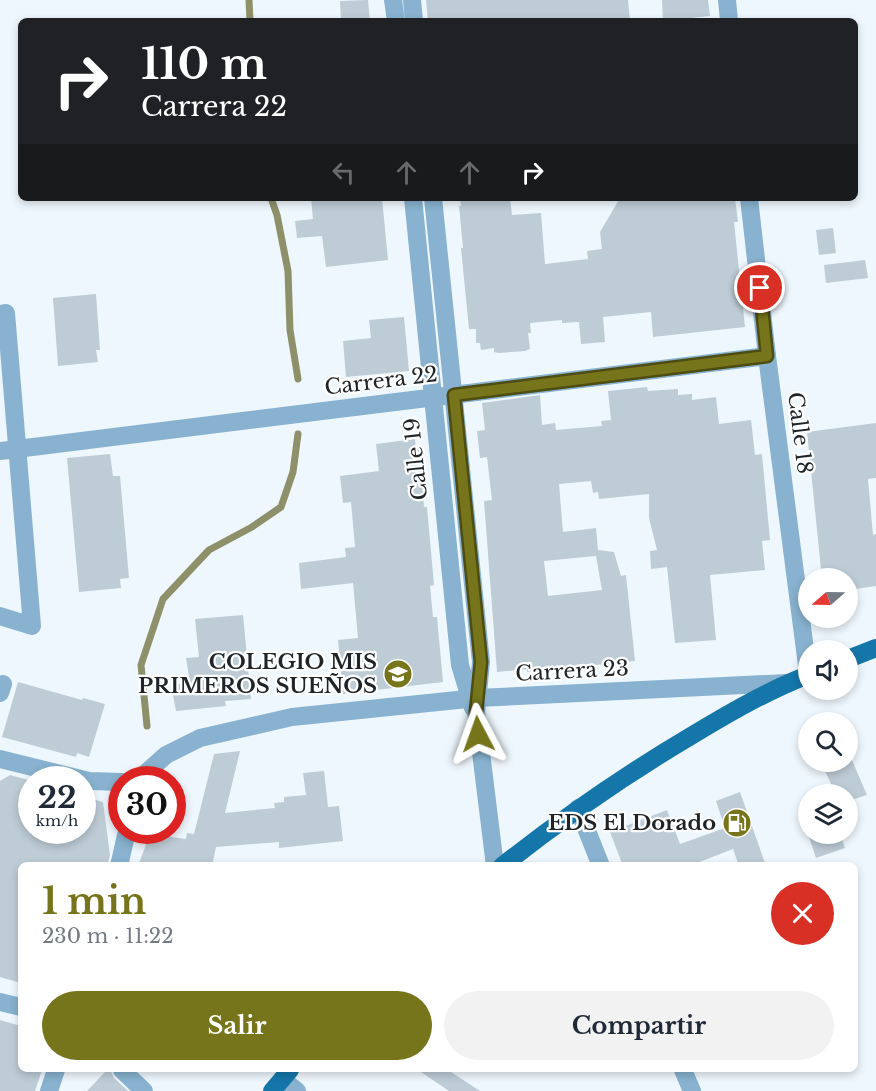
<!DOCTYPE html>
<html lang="es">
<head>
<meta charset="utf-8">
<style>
  body { margin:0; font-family:"Libre Baskerville",serif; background:#f2f2f3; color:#1f2937; height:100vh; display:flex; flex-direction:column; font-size:22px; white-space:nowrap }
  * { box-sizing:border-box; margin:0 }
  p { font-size:20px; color:#747a83 }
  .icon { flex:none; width:33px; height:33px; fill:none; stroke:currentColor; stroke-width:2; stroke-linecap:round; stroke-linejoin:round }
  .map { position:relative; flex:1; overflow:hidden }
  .details { position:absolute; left:18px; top:862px; width:840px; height:210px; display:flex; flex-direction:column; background:#fff; border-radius:9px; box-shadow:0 3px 9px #0003 }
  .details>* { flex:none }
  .top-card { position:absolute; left:18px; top:18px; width:840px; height:183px; border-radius:9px; box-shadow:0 3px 9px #0003; background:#202124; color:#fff; overflow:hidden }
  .needle { width:39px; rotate:250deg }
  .tools { position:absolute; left:798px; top:568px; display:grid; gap:12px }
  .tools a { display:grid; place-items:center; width:60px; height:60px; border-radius:50%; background:#fff; box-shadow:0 3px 9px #0003; font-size:30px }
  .speed { position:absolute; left:18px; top:766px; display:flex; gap:12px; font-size:30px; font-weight:700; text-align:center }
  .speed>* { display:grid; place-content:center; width:78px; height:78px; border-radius:50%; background:#fff; box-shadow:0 3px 9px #0003; line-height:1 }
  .speed small { font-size:15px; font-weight:400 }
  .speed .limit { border:9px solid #d22; background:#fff; color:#111 }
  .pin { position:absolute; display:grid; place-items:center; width:51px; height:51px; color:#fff; margin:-26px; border:3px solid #fff; border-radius:50%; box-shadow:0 2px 6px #0007 }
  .me { position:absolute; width:66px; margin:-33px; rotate:356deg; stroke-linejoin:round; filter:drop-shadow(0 0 4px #0008) }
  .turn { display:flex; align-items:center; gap:21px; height:126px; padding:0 24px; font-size:27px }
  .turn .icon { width:78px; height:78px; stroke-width:2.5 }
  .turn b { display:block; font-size:42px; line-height:51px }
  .lanes { display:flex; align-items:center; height:57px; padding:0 24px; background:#0003; justify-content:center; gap:30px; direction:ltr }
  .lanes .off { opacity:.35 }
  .round { display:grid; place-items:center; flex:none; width:63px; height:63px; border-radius:32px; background:#f2f2f3 }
  .summary { display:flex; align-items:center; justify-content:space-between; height:102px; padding:0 24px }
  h1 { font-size:36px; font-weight:700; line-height:45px; color:#76751b }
  .cta { display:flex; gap:12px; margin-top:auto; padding:12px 24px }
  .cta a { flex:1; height:69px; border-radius:36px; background:#76751b; color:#fff; font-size:24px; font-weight:700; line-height:69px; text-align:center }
  .cta a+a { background:#f2f2f3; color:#1f2937 }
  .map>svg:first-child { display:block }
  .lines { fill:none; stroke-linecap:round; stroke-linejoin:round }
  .stream { stroke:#8e906a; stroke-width:7 }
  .building { fill:#beccd6; fill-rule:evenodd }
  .minor { stroke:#88b2cf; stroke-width:18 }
  .tertiary { stroke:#88b2cf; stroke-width:18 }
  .primary { stroke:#1576aa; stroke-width:18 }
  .route-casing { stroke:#4d4c12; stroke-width:15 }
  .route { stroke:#76751b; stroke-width:10 }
  .labels { text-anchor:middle; stroke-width:4.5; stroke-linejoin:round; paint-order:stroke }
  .street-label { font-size:21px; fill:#1f2428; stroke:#fff }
  .poi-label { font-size:21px; font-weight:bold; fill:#1f2428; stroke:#fff; text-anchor:end }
</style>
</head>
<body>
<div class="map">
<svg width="876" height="1091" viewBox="0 0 876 1091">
  <rect width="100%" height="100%" fill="#eef7fd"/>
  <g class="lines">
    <g class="stream">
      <path d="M249,0L250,21"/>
      <path d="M271,198L277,215L288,271L290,330L298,379"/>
      <path d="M147,726L141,665L163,599L209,550L252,527L281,507L293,472L298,434"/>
    </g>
  </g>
  <g class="building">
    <path d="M368,0L370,21H341L340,1Z"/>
    <path d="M426,0H628L630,21H428Z"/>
    <path d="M662,0H708L710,16L663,21Z"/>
    <path d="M311,198H382L388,260L326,267L322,236L297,238L295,221L313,219Z"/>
    <path d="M460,198H510L512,215L541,213L545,264L588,259L587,251L602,249L600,232L620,198H735L738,222H734L745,327L653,337L651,312L603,317L605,342L581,344L579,322L562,323V320L530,323L531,333H528L530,349L525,351L499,353L494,352V348L481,350L480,343H476V329H469L461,248H463L459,206H461Z"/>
    <path d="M833,228L836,253L819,255L816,230Z"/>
    <path d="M865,260L868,278L826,283L824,265Z"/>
    <path d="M96,294L100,350H96L98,362L58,366L53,298Z"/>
    <path d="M404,317L409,371L346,377L343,341L371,338L369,320Z"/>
    <path d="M647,387L648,391L678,389V395L692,394V400L716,397L719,424L751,420L755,455L762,454L770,540L762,541L765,570L710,575L716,640L675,643L667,567L651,569L650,551L657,550L649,518V494L599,499L598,492L593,493L591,481L559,484L563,532L596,528L598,550L614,552L621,576L626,575L635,661L527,672V669L497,672L484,501L492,500L487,457L480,458L477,431L485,430L482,403L540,395L542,425L555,423L556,430L602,426L601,421L611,420L608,391ZM596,556L602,590L548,596L544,561Z"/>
    <path d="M876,423V478L868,479L873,535L876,534V586L848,590V579H822L807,432Z"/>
    <path d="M415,439L416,451L419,450L424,507H427L434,585L430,586L433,617H437L443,682L343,694L338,640L358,638L353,583L301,589L299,563L346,557L345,548L355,547L351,502L343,503L340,476L379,471L376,444Z"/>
    <path d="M110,454L113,476H120L129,578L120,579L121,588L79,592L67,458Z"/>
    <path d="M243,615L251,699L225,701L226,706L176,711L171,685L190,683L186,658L199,657L195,619Z"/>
    <path d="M18,682L82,700L83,698L105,704L89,757L77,753L76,757L2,737Z"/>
    <path d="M240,751L225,813L275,808L274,803L284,802V797L306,795L303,773L324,771L328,807L339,806L343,841L279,848V842L216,847L212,866H138L150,834L186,839L187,833L194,834L214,754Z"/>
    <path d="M848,751L867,795L848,801V795H836L821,762H848Z"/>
    <path d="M10,775L32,781V831H82V796L103,802L110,855L107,866H21V983L0,977V781Z"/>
    <path d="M740,792L766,866H739L733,849L689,866H623L610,832L667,810L680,844L725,828L716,801Z"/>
    <path d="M808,834H840L845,848L816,858Z"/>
    <path d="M0,1020L21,1026V1070H42L35,1091H0Z"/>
    <path d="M107,1070L111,1071L114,1078L128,1091H87Z"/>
    <path d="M418,1070H448L480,1091H449Z"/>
  </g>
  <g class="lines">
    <g class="minor">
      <path d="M393,0L396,21"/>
      <path d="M412,0L414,21"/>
      <path d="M413,198L460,665L473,708"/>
      <path d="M433,198L481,662L476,712L495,866"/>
      <path d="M0,314L6,313L32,626L0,616"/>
      <path d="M0,451L767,356"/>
      <path d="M0,693L3,684"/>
      <path d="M0,759L89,781L122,782"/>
      <path d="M138,780L166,755L200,738L292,717L477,698L787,683"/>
      <path d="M578,808L601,866"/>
      <path d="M119,866L127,831"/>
      <path d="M0,1002L21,1007"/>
      <path d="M122,1070L144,1091"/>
      <path d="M683,1070L692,1091"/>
      <path d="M282,1079L297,1091"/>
      <path d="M49,1091L56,1070"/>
    </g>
    <g class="tertiary">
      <path d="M727,0L729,21"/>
      <path d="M749,198L767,356L808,673"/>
    </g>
    <g class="primary">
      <path d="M848,659L876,648"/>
      <path d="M502,866C563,818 625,775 691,736C729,713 767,691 808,675"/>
      <path d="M272,1091L290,1070"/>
    </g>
  </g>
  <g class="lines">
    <g class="route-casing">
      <path id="route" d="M478,734L476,712L481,662L454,395L767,356L760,288"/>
    </g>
    <use href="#route" class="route"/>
  </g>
  <defs>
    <g id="school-disc" transform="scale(1.5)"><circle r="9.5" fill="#76751b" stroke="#fff"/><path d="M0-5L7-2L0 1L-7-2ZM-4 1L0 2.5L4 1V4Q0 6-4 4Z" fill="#fff"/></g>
    <g id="fuel-disc" transform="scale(1.5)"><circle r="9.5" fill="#76751b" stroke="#fff"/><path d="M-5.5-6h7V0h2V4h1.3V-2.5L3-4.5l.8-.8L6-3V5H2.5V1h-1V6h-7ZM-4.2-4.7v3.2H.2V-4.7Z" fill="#fff"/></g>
  </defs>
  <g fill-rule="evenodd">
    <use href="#school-disc" x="398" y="674"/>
    <use href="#fuel-disc" x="737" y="823"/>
  </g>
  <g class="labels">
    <g class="street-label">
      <text transform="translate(381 381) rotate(-7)" y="7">Carrera 22</text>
      <text transform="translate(800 433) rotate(83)" y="7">Calle 18</text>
      <text transform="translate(416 459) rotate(-96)" y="7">Calle 19</text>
      <text transform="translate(572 671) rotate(-3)" y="7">Carrera 23</text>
    </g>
    <g class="poi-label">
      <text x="377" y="669">COLEGIO MIS<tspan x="377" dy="24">PRIMEROS SUEÑOS</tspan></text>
      <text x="716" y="830">EDS El Dorado</text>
    </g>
  </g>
</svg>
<div class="tools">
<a><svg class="needle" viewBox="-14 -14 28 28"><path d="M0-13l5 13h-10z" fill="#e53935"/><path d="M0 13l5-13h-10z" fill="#747a83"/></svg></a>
<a><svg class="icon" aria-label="sound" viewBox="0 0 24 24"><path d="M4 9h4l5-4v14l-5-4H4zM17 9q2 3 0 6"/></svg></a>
<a><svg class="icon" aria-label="search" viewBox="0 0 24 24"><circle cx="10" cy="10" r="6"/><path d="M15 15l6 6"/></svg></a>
<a><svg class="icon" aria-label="layers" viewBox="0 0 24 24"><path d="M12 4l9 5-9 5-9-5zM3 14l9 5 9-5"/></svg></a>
</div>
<div class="speed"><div>22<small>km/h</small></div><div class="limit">30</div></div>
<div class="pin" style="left:760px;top:288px;background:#d93025"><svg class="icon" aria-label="arrive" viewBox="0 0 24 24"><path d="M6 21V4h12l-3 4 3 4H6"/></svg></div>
<svg class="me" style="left:478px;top:734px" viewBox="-20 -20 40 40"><path d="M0-17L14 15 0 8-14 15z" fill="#76751b" stroke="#fff" stroke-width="4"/></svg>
<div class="top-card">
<div class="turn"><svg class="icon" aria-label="right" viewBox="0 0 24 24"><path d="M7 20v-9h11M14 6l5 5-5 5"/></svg><div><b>110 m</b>Carrera 22</div></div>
<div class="lanes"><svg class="icon off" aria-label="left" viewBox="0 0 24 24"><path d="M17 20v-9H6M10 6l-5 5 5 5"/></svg><svg class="icon off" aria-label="ahead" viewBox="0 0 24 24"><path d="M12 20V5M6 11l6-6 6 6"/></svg><svg class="icon off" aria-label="ahead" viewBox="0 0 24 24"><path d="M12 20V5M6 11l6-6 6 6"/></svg><svg class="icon" aria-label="right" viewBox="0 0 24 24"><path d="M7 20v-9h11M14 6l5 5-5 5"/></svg></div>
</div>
<section class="details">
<div class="summary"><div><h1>1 min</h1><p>230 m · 11:22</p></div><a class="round" style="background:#d93025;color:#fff"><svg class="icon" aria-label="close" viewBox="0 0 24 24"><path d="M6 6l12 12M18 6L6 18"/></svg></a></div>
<div class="cta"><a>Salir</a><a>Compartir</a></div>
</section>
</div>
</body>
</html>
